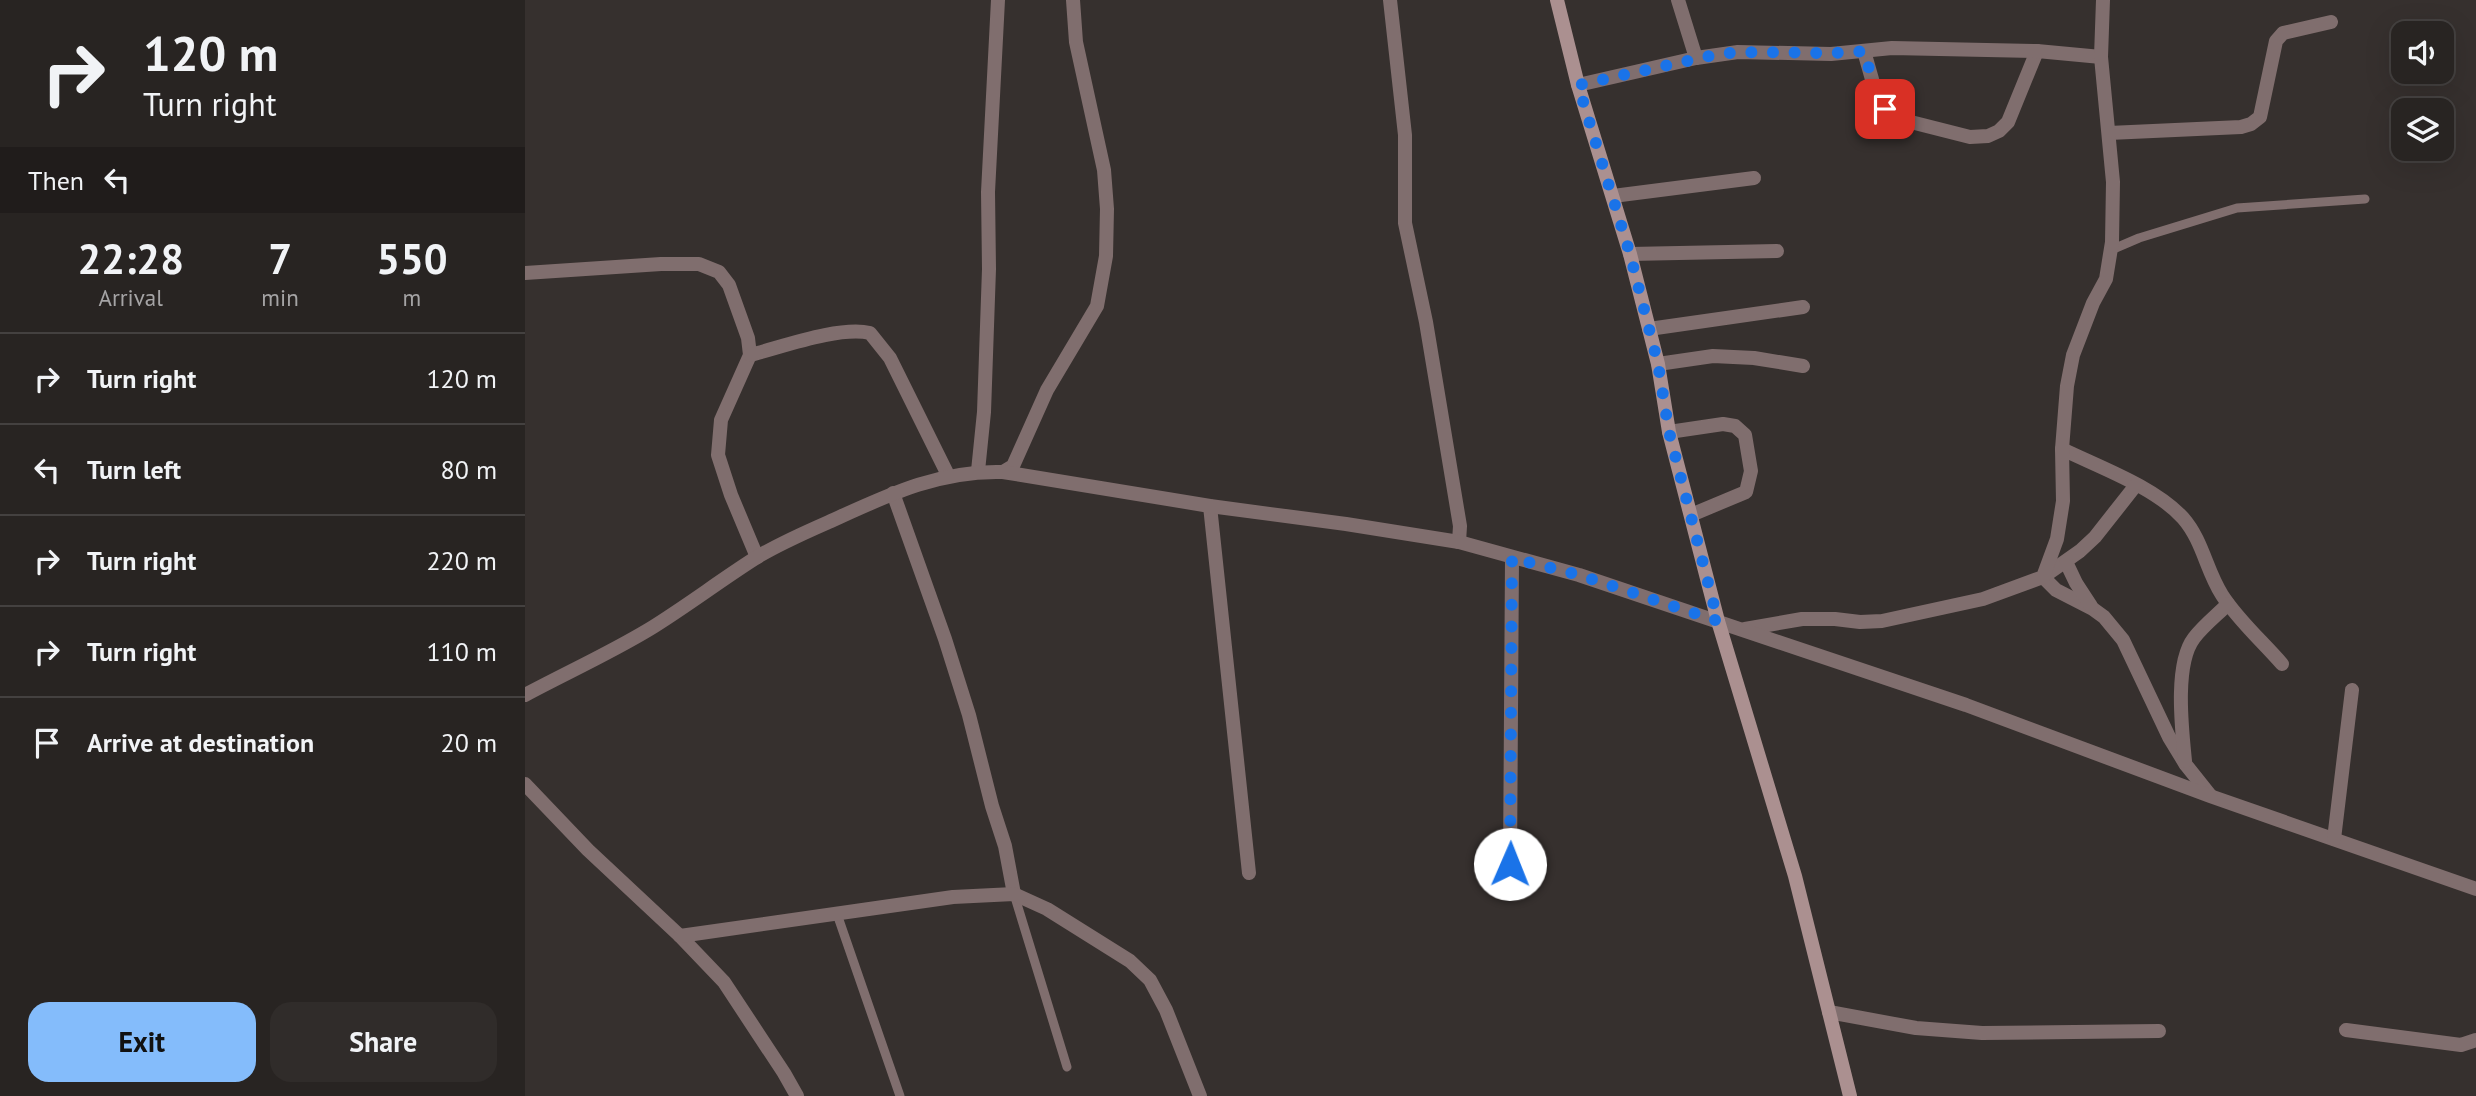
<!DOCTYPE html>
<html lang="en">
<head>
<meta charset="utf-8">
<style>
  body { margin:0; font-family:"PT Sans",sans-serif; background:#302c2a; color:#f1f3f6; height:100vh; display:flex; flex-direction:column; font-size:26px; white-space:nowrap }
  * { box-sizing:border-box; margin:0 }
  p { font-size:23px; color:#a5a4a5 }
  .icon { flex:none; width:38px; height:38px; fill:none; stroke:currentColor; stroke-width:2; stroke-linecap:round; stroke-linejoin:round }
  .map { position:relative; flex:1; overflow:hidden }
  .details { display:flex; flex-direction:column; background:#282422; width:525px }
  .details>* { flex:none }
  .hud { background:#282422; color:#f1f3f6; overflow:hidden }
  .controls { position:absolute; left:1866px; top:21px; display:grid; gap:14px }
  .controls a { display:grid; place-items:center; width:63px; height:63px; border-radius:14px; background:#282422; box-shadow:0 7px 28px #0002,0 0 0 2px #444140; font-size:35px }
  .pin { position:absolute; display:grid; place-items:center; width:60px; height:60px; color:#fff; margin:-30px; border-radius:14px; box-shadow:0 4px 10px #0006 }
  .me { position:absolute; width:77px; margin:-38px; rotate:1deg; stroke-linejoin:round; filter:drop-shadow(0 0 5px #0008) }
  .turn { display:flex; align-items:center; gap:24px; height:147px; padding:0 28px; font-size:32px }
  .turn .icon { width:91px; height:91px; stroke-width:2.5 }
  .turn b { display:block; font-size:49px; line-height:60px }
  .then { display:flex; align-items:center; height:66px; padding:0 28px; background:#0003; gap:14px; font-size:26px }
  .eta { display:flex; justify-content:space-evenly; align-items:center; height:119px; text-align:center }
  .eta b { font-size:42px; font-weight:600; line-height:49px }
  .action { display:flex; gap:14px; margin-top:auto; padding:14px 28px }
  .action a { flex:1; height:80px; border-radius:21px; background:#84bcfb; color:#111; font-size:28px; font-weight:600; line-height:80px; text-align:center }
  .action a+a { background:#302c2a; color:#f1f3f6 }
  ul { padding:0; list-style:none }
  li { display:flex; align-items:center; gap:21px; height:91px; padding:0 28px; border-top:2px solid #444140 }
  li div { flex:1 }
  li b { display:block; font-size:26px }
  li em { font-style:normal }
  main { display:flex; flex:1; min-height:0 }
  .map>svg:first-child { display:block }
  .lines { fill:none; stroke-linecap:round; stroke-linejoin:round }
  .lane { stroke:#806e6e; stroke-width:9 }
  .street { stroke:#806e6e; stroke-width:14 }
  .secondary { stroke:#ab9090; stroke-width:14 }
  .route { stroke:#1a73e8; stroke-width:12; stroke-dasharray:0 21.6 }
</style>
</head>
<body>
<main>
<section class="details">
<div class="hud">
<div class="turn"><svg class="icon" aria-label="right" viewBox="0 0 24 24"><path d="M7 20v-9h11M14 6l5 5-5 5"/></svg><div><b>120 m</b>Turn right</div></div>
<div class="then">Then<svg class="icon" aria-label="left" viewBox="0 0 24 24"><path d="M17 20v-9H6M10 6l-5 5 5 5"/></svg></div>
</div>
<div class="eta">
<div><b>22:28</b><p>Arrival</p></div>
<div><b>7</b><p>min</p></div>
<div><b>550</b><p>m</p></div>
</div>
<ul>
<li><svg class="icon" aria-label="right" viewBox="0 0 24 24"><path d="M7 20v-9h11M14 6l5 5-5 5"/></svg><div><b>Turn right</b></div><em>120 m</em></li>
<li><svg class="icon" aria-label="left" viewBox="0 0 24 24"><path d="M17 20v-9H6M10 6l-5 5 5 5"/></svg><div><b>Turn left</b></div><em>80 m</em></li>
<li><svg class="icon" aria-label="right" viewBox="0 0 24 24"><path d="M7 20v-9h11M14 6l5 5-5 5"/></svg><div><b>Turn right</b></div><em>220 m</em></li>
<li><svg class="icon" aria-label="right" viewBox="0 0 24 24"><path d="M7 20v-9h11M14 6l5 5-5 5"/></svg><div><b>Turn right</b></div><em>110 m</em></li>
<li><svg class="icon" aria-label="arrive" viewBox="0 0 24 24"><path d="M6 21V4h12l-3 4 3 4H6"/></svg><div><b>Arrive at destination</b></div><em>20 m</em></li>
</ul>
<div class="action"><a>Exit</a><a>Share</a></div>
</section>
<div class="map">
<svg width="1951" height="1096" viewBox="0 0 1951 1096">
  <rect width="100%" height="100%" fill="#36302e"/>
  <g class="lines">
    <g class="lane">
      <path d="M1586,250L1614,238L1712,208L1840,199"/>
      <path d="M489,894L542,1067"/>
      <path d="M312,914L375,1096"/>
    </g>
    <g class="street">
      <path d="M865,0L880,135V223L901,322L935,526L934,542"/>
      <path d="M1153,0L1171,58"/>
      <path d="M1339,51L1352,97L1370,118L1445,137L1463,136L1474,131L1483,122L1512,51"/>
      <path d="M1053,85L1171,58L1213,52L1306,54L1367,48L1512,51L1576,57"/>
      <path d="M1584,133L1716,127L1726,124L1735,117L1751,41L1758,33L1806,22"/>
      <path d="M1088,196L1229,178"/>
      <path d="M1105,254L1252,251"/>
      <path d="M0,273L136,264H174L194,272L204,285L223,338L225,355L196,420L193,455L206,495L232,557"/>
      <path d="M1124,329L1278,307"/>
      <path d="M225,355C257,347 314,326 345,333L365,358L423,475"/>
      <path d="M1133,364L1188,356L1229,358L1278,366"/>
      <path d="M1144,432L1198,424L1210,426L1220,435L1226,471L1221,492L1166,515"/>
      <path d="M1537,449C1574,467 1630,487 1658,518C1678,541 1681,570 1697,595C1713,620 1737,641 1757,664"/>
      <path d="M453,471L459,412L464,269L463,192L473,0"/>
      <path d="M478,472L488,466L522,390L572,306L581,256L582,209L579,170L551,42L548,0"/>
      <path d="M1611,485L1570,537L1555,551L1518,577L1531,590L1568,609L1579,617L1598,640L1644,737L1661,765L1685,795"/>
      <path d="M368,493L420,639L444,715L467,806L480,846L489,894"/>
      <path d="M685,506L724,873"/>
      <path d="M1541,562L1551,583L1566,606"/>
      <path d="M1220,629L1277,619H1310L1335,622L1357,621L1458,599L1518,577L1532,539L1538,501L1537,449L1542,386L1548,355L1568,303L1581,279L1587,242L1588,182L1576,57L1578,0"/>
      <path d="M0,695C41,673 83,654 123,630C159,608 193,582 229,559C253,544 281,532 306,521C363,495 414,470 478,472L685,506L821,524L934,542L1054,575L1441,705L1685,796L1951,889"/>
      <path d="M1660,761C1657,730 1649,664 1669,638C1678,626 1692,615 1703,604"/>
      <path d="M0,784L63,850L155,936L199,982L259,1073L272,1096"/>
      <path d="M1809,839L1827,690"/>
      <path d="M985,865L987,558"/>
      <path d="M155,936L428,897L489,894L522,909L605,961L625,980L641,1010L675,1096"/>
      <path d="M1304,1012L1391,1028L1457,1033L1634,1031"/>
      <path d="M1821,1030L1936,1045L1951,1040"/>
    </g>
    <path class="secondary" d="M1032,0L1053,85L1105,254L1133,364L1144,432L1193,621L1270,876L1325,1096"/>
  </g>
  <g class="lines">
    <path class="route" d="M985,864L987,558L1054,575L1193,621L1144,432L1133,364L1105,254L1053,85L1194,54C1242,49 1291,56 1339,51L1352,97L1360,109"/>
  </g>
</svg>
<div class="controls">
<a><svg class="icon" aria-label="sound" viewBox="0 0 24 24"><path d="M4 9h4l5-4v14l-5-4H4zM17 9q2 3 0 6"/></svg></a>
<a><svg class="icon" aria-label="layers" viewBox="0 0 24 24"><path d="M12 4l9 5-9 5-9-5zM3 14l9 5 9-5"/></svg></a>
</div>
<div class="pin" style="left:1360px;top:109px;background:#d93025"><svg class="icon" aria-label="arrive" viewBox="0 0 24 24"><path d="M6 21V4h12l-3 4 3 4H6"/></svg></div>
<svg class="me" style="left:985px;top:864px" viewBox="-20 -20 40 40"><circle r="19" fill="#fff"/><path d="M0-13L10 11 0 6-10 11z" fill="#1a73e8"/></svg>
</div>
</main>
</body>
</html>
